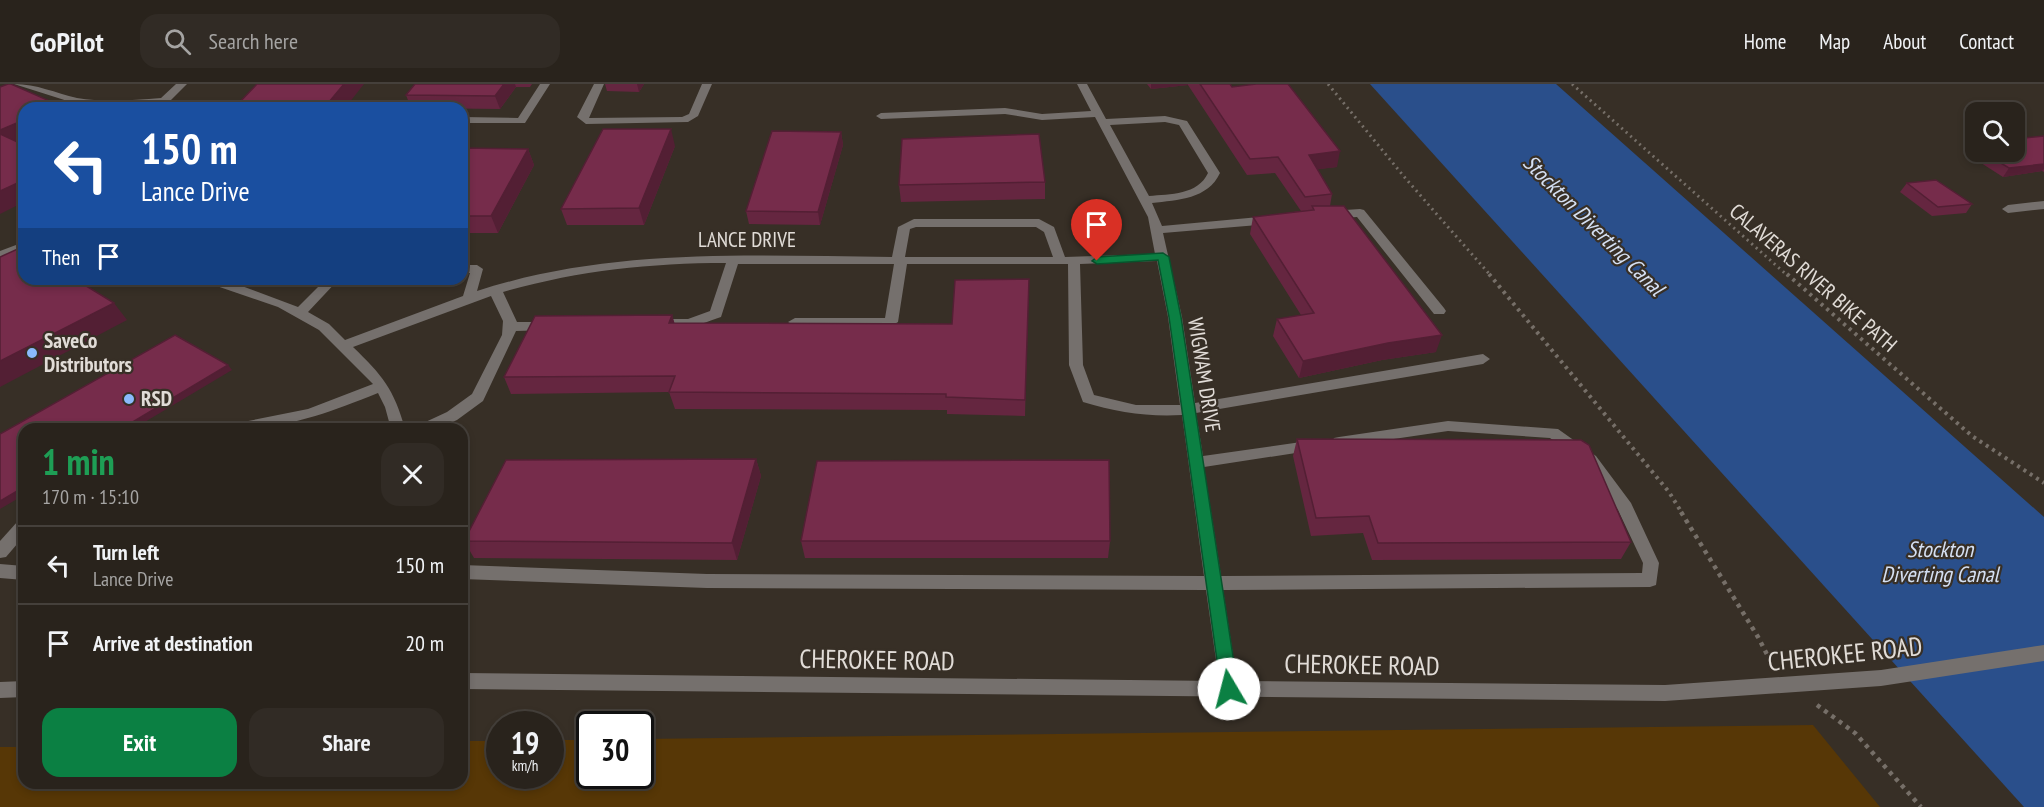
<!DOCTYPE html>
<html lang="en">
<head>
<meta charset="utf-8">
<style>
  body { margin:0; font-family:"PT Sans Narrow",sans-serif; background:#312b25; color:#f1f3f6; height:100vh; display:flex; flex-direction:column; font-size:22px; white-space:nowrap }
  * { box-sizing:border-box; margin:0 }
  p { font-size:20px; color:#a5a4a3 }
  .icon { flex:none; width:33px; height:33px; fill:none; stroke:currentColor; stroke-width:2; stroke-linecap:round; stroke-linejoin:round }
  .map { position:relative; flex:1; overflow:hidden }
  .drawer { position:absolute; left:18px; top:339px; width:450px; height:366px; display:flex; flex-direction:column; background:#29231c; border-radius:18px; box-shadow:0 3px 9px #0003,0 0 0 2px #45403b }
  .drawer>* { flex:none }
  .hud { position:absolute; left:18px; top:18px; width:450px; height:183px; border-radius:18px; box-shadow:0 3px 9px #0003,0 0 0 2px #45403b; background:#1a4fa0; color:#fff; overflow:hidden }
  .controls { position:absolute; left:1965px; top:18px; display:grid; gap:12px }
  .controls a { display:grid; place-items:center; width:60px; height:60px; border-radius:12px; background:#29231c; box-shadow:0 3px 9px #0003,0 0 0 2px #45403b; font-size:30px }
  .speed { position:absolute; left:486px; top:627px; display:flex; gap:12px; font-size:30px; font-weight:700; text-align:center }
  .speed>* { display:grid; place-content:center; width:78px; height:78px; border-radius:50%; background:#29231c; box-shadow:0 3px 9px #0003,0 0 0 2px #45403b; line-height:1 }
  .speed small { font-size:15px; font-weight:400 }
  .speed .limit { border:3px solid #111; border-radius:9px; background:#fff; color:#111 }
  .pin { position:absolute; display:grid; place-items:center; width:51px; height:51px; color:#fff; margin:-62px -26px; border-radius:50% 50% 50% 0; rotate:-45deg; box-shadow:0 0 6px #0007 }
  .pin .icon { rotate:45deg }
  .me { position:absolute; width:66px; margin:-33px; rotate:352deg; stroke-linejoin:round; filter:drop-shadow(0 0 4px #0008) }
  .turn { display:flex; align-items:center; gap:21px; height:126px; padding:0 24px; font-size:27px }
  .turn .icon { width:78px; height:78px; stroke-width:2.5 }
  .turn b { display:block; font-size:42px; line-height:51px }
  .then { display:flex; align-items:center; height:57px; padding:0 24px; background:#0003; gap:12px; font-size:22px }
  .round { display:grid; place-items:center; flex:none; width:63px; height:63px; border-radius:18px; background:#312b25 }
  .headline { display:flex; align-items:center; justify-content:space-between; height:102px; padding:0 24px }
  h1 { font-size:36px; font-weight:800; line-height:45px; color:#1e9e55 }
  .primary-button { display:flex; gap:12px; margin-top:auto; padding:12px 24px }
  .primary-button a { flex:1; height:69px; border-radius:18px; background:#0b8043; color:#fff; font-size:24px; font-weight:800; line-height:69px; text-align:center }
  .primary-button a+a { background:#312b25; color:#f1f3f6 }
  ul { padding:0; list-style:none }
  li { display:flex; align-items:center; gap:18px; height:78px; padding:0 24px; border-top:2px solid #45403b }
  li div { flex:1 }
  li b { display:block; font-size:22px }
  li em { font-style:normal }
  header { display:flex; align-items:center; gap:36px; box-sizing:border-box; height:84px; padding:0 30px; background:#29231c; border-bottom:2px solid #45403b }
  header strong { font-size:28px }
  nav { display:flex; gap:33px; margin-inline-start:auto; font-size:21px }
  .search { width:420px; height:54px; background:#312b25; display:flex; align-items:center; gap:15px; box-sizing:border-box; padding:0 21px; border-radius:18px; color:#a5a4a3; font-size:22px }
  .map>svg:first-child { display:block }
  .green { fill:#573706 }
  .water { fill:#2a4f8b }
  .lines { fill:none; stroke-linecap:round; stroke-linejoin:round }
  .path-far2 { stroke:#766f68; stroke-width:3; stroke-dasharray:2 4; stroke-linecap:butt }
  .path-far1 { stroke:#766f68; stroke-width:4; stroke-dasharray:3 4.5; stroke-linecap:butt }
  .path { stroke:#766f68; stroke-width:4.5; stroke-dasharray:4 5; stroke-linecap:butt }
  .minor { fill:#75706d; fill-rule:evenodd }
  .wall { fill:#652640 }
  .shaded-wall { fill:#531f34 }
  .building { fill:#762c4b; stroke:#531f34; stroke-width:1.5 }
  .route { fill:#0b8043; stroke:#07532c; stroke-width:1.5 }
  .poi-dot { fill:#8abafc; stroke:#372f26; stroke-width:2 }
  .labels { text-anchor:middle; stroke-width:4.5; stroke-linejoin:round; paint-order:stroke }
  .street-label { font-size:21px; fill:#e1dcd7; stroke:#372f26 }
  .poi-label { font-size:21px; font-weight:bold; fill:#e1dcd7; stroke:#372f26; text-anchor:start }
  .water-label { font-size:22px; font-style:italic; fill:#d5e0f3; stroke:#372f26 }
  .near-street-label { font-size:26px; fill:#e1dcd7; stroke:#372f26 }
</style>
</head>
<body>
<header>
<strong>GoPilot</strong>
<div class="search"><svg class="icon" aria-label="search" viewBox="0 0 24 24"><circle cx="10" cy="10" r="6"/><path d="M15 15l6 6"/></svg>Search here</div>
<nav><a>Home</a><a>Map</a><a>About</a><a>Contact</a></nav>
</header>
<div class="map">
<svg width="2044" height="723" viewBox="0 0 2044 723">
  <rect width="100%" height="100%" fill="#372f26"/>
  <path class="green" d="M1813,641L1880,723H0V663H24V699H462V657H499L500,692H550L551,656H589L590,692H640L641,655Z"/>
  <path class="water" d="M1370,0H1556L2044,433V723H2024Z"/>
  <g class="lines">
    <g class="path-far2">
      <path d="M1328,0L1406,95L1491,192"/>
      <path d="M1572,0L1788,192"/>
    </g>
    <g class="path-far1">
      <path d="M1489,190L1669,408L1682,429"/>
      <path d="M1787,190L1972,352L2044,399"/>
    </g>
    <g class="path">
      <path d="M1681,428L1758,553L1773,582"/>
      <path d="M1817,621L1855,649L1921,723"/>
    </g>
    <g class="minor">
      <path d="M14,0C37,0 55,9 77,14C105,19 134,16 161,14L176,0H187L163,24H153L154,21L111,23L77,20Z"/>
      <path d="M540,0H550L525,39H462V33L518,34Z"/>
      <path d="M594,0H604L589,34L682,33L689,30L702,0H712L698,32L688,38L586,40L577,33Z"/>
      <path d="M1077,0H1087L1106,35L1165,32L1187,37L1220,89C1208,115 1178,116 1152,119L1162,142L1270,132L1276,136L1270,140L1163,149L1182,233L1195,319L1483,270L1490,275L1483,280L1196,329L1203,372L1315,356L1320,357L1322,361L1320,365L1315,366L1204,383L1221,492L1642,489L1643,479L1618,426L1586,380L1550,354L1448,347L1339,363L1334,362L1332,358L1334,354L1339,353L1448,337L1558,345L1596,372L1631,419L1659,479L1656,501L1650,503L1223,506L1237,597L1665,601L1881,586L2044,561V577L1881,602L1665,617L462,605V589L1219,597L1206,506L707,504L462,495V481L707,490L1204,492L1182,331C1147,333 1116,328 1083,318L1069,281L1068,180H907L898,238L891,242H795L788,238L795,234H885L894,180H738L721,233C705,238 676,252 662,239L669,235H688L710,227L726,179C649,179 576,187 503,208L517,238H549L556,242L549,246L516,247L483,317L457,336L437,345H417L419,341L447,328L472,310L502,251L503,237L491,212L353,263C382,291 394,305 405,345H391L385,323L378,309C322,331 287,345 226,345L233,340L308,325L373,300L319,246L278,223L205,198L204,195H223L298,223L326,195H339L308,228L329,240L345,256L463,212L470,189H462V181H477L483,185L477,207C613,163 752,172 892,173L898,143L914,135H1039L1054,143L1065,173L1155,170L1148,133L1095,33L1042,36L1005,30L881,35L876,32L881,29L1005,24L1042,30L1091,27ZM1165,38L1179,41L1208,89C1198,111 1170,110 1149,112L1110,41ZM916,143H1036L1044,148L1053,173H905L910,145ZM1157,177L1168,233L1180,321H1136L1094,311L1083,281L1080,180Z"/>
      <path d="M2044,117V125L2008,129L2002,125L2008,121Z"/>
      <path d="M1360,125L1364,126L1444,224L1446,227L1444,230H1434L1357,133L1330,135L1324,131L1330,127Z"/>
      <path d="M24,158V166L0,176V167Z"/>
      <path d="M24,435V452L6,473L0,474V457L18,437Z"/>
      <path d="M0,480L24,482V496L0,494Z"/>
      <path d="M24,597V613L0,614V598Z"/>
    </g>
  </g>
  <g class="wall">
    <path d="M415,0H532L530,3H516L500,25L411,24L406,11Z"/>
    <path d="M605,0H644L639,8L607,7Z"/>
    <path d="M1147,0H1230L1232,3L1337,83L1317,85L1332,110L1330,122L1436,268L1382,276L1299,294L1273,252L1277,235L1301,231L1250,150L1253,133L1301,127L1275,89L1247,91L1188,1L1151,5Z"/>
    <path d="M841,48L843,61L820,141L749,140L746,127Z"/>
    <path d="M2044,52V88L2042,87L2003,93L1964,68L1970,60L1976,59V68H2014Z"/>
    <path d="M675,62L644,141H567L561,125Z"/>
    <path d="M462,64L528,65L534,81L498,149H462Z"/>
    <path d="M1045,98V115L901,118L899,101Z"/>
    <path d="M1907,99L1972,120L1966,129L1932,132L1900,108Z"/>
    <path d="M1028,212L1025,332L947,330V326L675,325L669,308L511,310L504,293L672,231L674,239L952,240Z"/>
    <path d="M1297,355L1631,458L1621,475L1372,476L1363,449L1311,452L1293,372Z"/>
    <path d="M756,375L761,392L737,476L474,474L464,457Z"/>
    <path d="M801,457H1110L1108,474H805Z"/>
  </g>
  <g class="shaded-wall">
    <path d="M344,0H364L345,24H324Z"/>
    <path d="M504,0H515L516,3L500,25L495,12Z"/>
    <path d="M637,0H644L639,8Z"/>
    <path d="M1151,0H1188V1L1151,5Z"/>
    <path d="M24,36V57L7,64L0,55V46Z"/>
    <path d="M671,45L675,62L644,141L639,124Z"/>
    <path d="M841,48L843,61L820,141L818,128Z"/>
    <path d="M528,65L534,81L498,149L491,132Z"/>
    <path d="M1340,67L1337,83L1305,87L1309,71Z"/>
    <path d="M2044,80V85L2042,87L2003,93L2009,84Z"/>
    <path d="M24,96V118L0,130V107Z"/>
    <path d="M114,219L127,236L0,303V277Z"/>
    <path d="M672,231L677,247L669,239Z"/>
    <path d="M1442,251L1436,268L1382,276L1299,294L1303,277L1388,259Z"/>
    <path d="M228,281L232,286L133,345H121Z"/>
    <path d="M756,375L761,392L737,476L732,459Z"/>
    <path d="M24,403V411L0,425V417Z"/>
  </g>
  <g class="building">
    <path d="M8,0H11L61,22L54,24H24V36L0,46V3Z"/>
    <path d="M257,0H344L324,24H234Z"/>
    <path d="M415,0H504L495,12L406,11Z"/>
    <path d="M1200,0H1230L1232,3L1256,0H1288L1340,67L1309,71L1332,110L1305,113L1278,73L1250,75Z"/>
    <path d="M603,45H671L639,124L561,125Z"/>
    <path d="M772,47L841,48L818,128L746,127Z"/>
    <path d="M0,50L24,61V96L0,107Z"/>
    <path d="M1039,50L1045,98L899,101L902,55Z"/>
    <path d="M2044,52V80L2009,84L1982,68H2014V55Z"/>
    <path d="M1976,59V63L1970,60Z"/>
    <path d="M462,64L528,65L491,132H462Z"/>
    <path d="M1936,96L1972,120L1938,123L1907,99Z"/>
    <path d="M1312,122H1344L1442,251L1388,259L1303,277L1277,235L1314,229L1253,133L1314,126Z"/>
    <path d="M22,163L24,164V195H75L114,219L0,277V173Z"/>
    <path d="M1029,195L1025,316L946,313V310L669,308L675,292L504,293L535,232L672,231L669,239L952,240L955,196Z"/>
    <path d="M175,251L228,281L121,345H24V403L0,417V350Z"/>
    <path d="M1297,355L1581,356L1589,361L1631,458L1378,459L1369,432L1316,434Z"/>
    <path d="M756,375L732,459L464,457L506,376Z"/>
    <path d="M1109,376L1110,457H801L817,377Z"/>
  </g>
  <path class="route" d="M1163,169L1169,173L1181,233L1238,605L1235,610L1229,612L1224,610L1221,605L1169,233L1158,176L1097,180L1092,177L1097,173Z"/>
  <g class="poi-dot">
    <circle cx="32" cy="269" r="6"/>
    <circle cx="129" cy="315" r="6"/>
  </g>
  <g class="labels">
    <g class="street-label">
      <text x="747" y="163">LANCE DRIVE</text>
      <text transform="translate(1813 194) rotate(41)" y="7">CALAVERAS RIVER BIKE PATH</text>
      <text transform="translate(1204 291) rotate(81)" y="7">WIGWAM DRIVE</text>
    </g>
    <g class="poi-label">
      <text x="44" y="264">SaveCo<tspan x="44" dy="24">Distributors</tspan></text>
      <text x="141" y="322">RSD</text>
    </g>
    <g class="water-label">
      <text transform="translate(1594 141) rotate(45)" y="8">Stockton Diverting Canal</text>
      <text x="1940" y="473">Stockton<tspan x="1940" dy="25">Diverting Canal</tspan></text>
    </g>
    <g class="near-street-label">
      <text transform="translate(1845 570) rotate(-6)" y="9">CHEROKEE ROAD</text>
      <text transform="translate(877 576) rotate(1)" y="9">CHEROKEE ROAD</text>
      <text transform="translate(1362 581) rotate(1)" y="9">CHEROKEE ROAD</text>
    </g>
  </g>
</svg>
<div class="controls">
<a><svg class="icon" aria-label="search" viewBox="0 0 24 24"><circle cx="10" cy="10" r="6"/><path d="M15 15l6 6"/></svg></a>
</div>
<div class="speed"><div>19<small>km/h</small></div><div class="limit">30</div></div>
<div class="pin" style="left:1097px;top:177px;background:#d93025"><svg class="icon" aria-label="arrive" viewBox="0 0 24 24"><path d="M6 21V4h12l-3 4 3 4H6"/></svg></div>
<svg class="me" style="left:1229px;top:605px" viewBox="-20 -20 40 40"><circle r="19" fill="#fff"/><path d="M0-13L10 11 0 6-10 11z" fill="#0b8043"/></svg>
<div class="hud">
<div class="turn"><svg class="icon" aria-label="left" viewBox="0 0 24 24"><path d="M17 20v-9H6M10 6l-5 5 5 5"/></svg><div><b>150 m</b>Lance Drive</div></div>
<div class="then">Then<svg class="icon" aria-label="arrive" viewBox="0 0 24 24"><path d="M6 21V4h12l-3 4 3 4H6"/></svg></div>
</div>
<section class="drawer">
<div class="headline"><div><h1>1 min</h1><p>170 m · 15:10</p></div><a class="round"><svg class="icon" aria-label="close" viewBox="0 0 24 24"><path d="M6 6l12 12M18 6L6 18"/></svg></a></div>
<ul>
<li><svg class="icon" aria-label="left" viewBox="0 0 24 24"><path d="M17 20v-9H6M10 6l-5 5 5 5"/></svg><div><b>Turn left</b><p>Lance Drive</p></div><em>150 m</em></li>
<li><svg class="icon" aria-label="arrive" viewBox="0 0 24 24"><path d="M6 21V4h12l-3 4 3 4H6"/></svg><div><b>Arrive at destination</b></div><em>20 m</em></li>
</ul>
<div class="primary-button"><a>Exit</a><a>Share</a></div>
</section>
</div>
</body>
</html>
